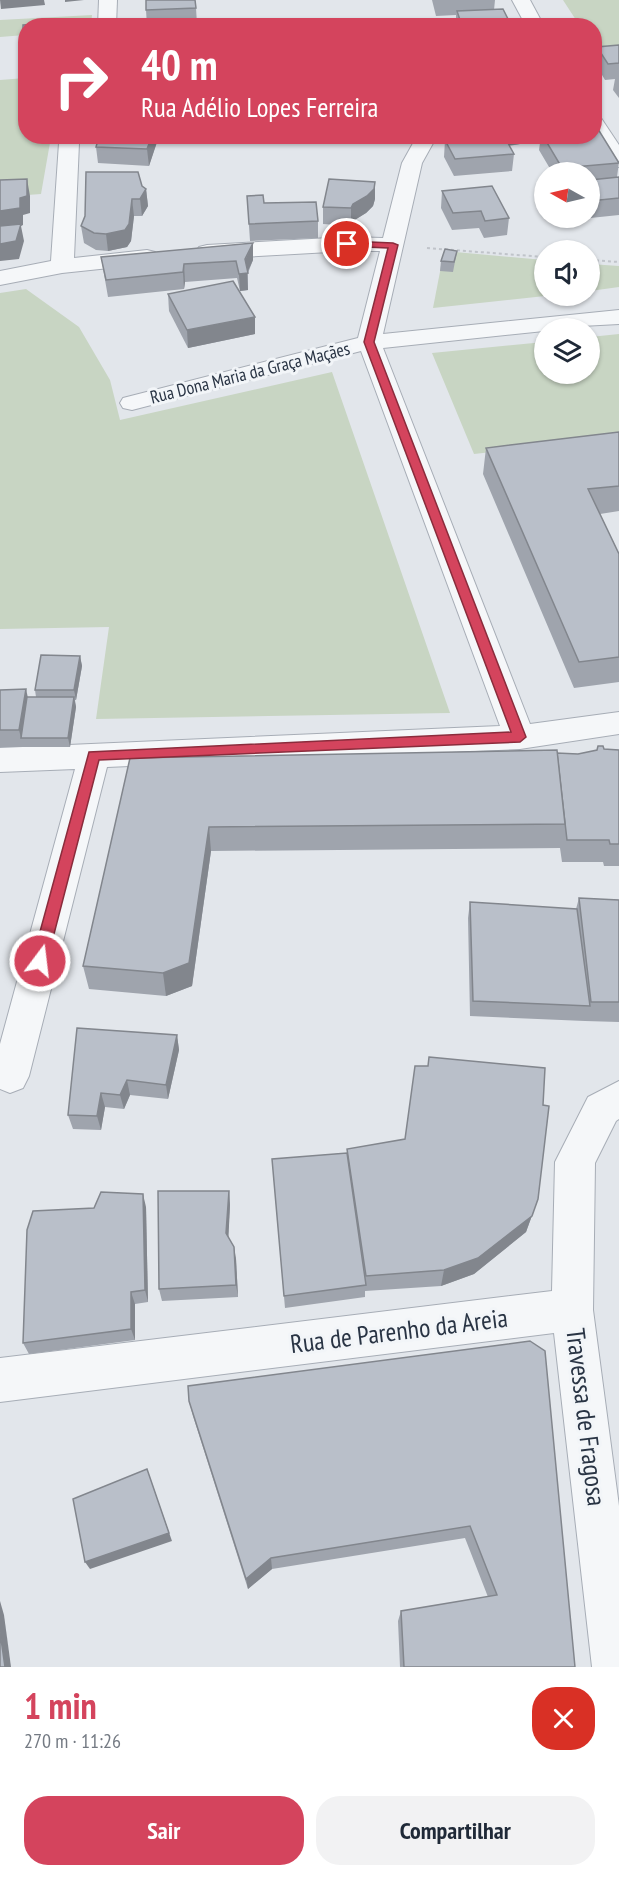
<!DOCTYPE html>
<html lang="pt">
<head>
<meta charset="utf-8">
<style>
  body { margin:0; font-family:"PT Sans Narrow",sans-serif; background:#f2f2f3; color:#1f2937; height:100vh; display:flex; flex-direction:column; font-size:22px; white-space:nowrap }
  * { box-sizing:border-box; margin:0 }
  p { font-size:20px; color:#747a83 }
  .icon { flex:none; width:33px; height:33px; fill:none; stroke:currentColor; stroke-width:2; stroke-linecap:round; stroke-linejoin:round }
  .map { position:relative; height:1667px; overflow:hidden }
  .sheet { display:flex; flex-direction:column; background:#fff; flex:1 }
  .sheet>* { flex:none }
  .guide { position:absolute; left:18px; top:18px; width:584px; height:126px; border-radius:24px; box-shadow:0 2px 4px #0004; background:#d4445d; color:#fff; overflow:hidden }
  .needle { width:39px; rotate:278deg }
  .tools { position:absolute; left:534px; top:162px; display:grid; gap:12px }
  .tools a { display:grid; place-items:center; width:66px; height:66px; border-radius:50%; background:#fff; box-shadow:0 2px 4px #0004; font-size:30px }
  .pin { position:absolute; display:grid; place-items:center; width:51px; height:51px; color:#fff; margin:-26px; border:3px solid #fff; border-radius:50%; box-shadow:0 2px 6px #0007 }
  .me { position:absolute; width:66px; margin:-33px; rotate:15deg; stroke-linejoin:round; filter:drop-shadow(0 0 4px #0008) }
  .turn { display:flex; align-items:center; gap:21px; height:126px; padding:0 24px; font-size:27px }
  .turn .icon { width:78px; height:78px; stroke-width:2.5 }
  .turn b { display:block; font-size:42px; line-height:51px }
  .round { display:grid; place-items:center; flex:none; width:63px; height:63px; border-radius:24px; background:#f2f2f3 }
  .head { display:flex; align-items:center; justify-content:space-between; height:102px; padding:0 24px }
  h1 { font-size:36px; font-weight:800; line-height:45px; color:#d4445d }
  .cta { display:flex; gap:12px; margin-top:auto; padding:12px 24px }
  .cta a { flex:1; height:69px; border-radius:24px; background:#d4445d; color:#fff; font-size:24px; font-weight:800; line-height:69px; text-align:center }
  .cta a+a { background:#f2f2f3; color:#1f2937 }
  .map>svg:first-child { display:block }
  .green { fill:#c8d5c3 }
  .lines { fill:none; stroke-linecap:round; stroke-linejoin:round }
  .minor-casing { stroke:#a7adb6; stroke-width:2 }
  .tertiary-casing { stroke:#a7adb6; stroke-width:2 }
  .path { stroke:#c0c4ca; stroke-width:2; stroke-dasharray:3 3; stroke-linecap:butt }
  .minor { fill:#f5f7f9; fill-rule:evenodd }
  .tertiary { fill:#f5f7f9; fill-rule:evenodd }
  .wall { fill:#9fa4ad }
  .shaded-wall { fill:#82868d }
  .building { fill:#b9bfc9; stroke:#82868d; stroke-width:1.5 }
  .route { fill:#d4445d; stroke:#8a2c3c; stroke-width:1.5 }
  .labels { text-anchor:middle; stroke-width:6; stroke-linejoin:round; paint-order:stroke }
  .far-street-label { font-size:18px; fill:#293444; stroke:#f2f5f8 }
  .near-street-label { font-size:26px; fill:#293444; stroke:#f2f5f8 }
</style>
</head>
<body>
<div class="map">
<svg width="619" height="1667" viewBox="0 0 619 1667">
  <rect width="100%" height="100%" fill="#e2e6eb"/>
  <g class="green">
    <path d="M563,0H619V56L594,59V26L563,25L561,23L576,20Z"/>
    <path d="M92,15L91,25L26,26L25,35L0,37V20Z"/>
    <path d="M25,78L26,136L51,137L41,194L0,197V80Z"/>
    <path d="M444,251L544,260L545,296L433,308Z"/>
    <path d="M590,264L619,266V287L590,291Z"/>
    <path d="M26,289L79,327L110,380L120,420L332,372L450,713L96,719L109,627L0,629V293Z"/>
    <path d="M619,334V438L474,454L432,353L544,342V374H590V337Z"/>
  </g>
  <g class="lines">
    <g class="minor-casing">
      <g id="minor">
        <path d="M99,0H117L116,26H98Z"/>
        <path d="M62,136H82L79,143L74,258L147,250L155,252L158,257L155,262L147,264L62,273L0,285V271L51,261L59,143Z"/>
        <path d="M417,136H437L422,163L383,334L619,310V324L544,328V331L383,348L530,724L619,712V734L520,749L107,767L29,1076L23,1088L10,1093L0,1089V1044L75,769L0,772V748L500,726L361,351L132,410L123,408L120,403L123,398L358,338L380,251H347L207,259L199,257L196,252L199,247L207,245L347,237L383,238L402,163Z"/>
        <path d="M619,1081V1119L616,1121L595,1163L593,1310L619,1506V1667H592L554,1333L0,1402V1358L552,1291L555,1162L588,1097Z"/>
      </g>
    </g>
    <g class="tertiary-casing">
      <g id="tertiary">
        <path d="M512,0H530L544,26H526Z"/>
        <path d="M594,116L601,118L619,145V167L612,165L593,136Z"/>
      </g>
    </g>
    <g class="path">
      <path d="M427,248L544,257"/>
      <path d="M590,260L619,262"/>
    </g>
    <use href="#minor" class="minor"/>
    <use href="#tertiary" class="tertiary"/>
  </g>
  <g class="wall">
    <path d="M432,0H495L494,10L511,26H456V15L436,16Z"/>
    <path d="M196,8L197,24L147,26L146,10Z"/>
    <path d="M26,26V73L23,57Z"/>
    <path d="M619,45V98L613,90L615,79L605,80L595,63L597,47Z"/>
    <path d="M99,136H159L149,166L98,163L96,147Z"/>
    <path d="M541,136H594L619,162L617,177H619V215L571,220L570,218H590V172H552L539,150Z"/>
    <path d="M445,140L520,144L509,146L514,154L512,171L454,176L444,157Z"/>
    <path d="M375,182V199L373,206L366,213L353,221L351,226L323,224V207Z"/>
    <path d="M142,186L146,189L148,206L142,216H134L131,241L127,247L108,251L96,250L84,243L81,226Z"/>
    <path d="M442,191L509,218L507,235L484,238L479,228L452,230L441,208Z"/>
    <path d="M247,196L264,203L318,221V238L250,241Z"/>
    <path d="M253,243V260L248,273V290L240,291L237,278L185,282L184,289L108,297L101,257Z"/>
    <path d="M457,251L453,272L440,271L441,261Z"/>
    <path d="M168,294L255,334L188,348L169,311Z"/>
    <path d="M619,432V511L600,514L619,554V682L574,688L483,474L486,448Z"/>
    <path d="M80,656L82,666L76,700H75L76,707L70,747H0V690L27,697H36L35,690Z"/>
    <path d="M604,749L619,750V866H604L603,862H562L560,848L211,851L192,986L166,996L89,989L83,966L130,758L557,753L578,754Z"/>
    <path d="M579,898L619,900V1022L585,1021L470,1016L468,918L470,902L576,909Z"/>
    <path d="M177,1035L179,1050L168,1099L130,1095L124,1109L105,1107L101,1130L73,1129L68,1115Z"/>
    <path d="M347,1149L538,1199L526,1232L474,1274L441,1286L365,1291V1297L285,1308L272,1159L347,1153Z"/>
    <path d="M229,1191L230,1205L228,1237L236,1259L238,1297L162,1301L159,1289Z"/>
    <path d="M146,1207L148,1302L135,1304V1340L29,1354L23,1343Z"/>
    <path d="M530,1341L575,1667H400L398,1621L401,1611L488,1597L465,1538L272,1569L248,1589L193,1416L189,1401Z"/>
  </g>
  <g class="shaded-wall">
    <path d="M0,0H44L45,5L1,9Z"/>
    <path d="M65,0H84L65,2Z"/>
    <path d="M152,136H159L149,166L147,149Z"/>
    <path d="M509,136H521L520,144L491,147L492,138Z"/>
    <path d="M27,179L30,196V213L23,215V225L21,226L24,241L19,259L0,261V211L20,198Z"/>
    <path d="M375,182V199L373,206L366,213L353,221L351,226V208L353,204Z"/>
    <path d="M146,189L148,206L142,216L140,199Z"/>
    <path d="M132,199L134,216L131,241L127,247L108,251L106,234Z"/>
    <path d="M253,243V260L247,273L248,290L240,291L239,274Z"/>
    <path d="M184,264L185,282L184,289L183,272Z"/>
    <path d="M255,317V334L188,348L187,330Z"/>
    <path d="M80,656L82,666L76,700L74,690Z"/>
    <path d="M26,689L30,707L21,738L19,730Z"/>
    <path d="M74,697L76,707L70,747L68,738Z"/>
    <path d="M209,827L211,851L192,986L166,996L163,973Z"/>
    <path d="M177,1035L179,1050L168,1099L166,1085Z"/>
    <path d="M127,1080L130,1095L124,1109L120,1095Z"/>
    <path d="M101,1093L105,1107L101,1130L97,1116Z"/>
    <path d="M229,1191L230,1205L228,1246L226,1233Z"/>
    <path d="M143,1194L146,1207L148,1302L145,1290Z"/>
    <path d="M538,1199L526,1232L474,1274L441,1286L444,1270Z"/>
    <path d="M234,1247L236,1259L238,1297L236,1285Z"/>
    <path d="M131,1292L135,1304V1340L131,1329Z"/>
    <path d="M147,1469L172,1541L90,1569L85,1562Z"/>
    <path d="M271,1558L272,1569L248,1589L246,1579Z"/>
    <path d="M0,1601L4,1615L11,1667H5L0,1632Z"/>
  </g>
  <g class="building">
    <path d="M146,0H195L196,8L146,10Z"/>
    <path d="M503,9L511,25L462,26L457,11Z"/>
    <path d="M68,22V26H26V57H23V25Z"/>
    <path d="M619,45V63L608,64L597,47Z"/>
    <path d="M594,129H598L619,163L562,168L543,136H594Z"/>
    <path d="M99,136H152L147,149L96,147Z"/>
    <path d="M488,136H504L514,154L455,159L445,140Z"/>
    <path d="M86,172H138L142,186L146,189L140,199H132L129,224L125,230L106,234L94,233L81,226L85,216Z"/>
    <path d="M619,177V198L590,201V180Z"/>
    <path d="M27,179V196L20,198V208L0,211V180Z"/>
    <path d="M329,179L375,182L374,189L367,196L353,204L351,208L323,207Z"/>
    <path d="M492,186L509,218L485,221L481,211L453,213L442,191Z"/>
    <path d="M263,195L264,203L316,202L318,221L249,224L247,196Z"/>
    <path d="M21,224L16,241L0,244V226Z"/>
    <path d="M253,243L245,259L248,273L239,274L236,261L184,264L183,272L106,280L101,257Z"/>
    <path d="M445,249L457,251L454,262L441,261Z"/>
    <path d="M233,281L255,317L187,330L168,294Z"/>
    <path d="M619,432V486L588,489L619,554V657L579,662L486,448Z"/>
    <path d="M41,655L80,656L74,690H35Z"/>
    <path d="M26,689L19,730H0V690Z"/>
    <path d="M27,697H74L68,738H21Z"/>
    <path d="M598,746H603L604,749L619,750V844H610L609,840H567L557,753L578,754L597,750Z"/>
    <path d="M557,750L565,824L209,827L189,963L163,973L83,966L130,758Z"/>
    <path d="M579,898L619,900V1002H591Z"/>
    <path d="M470,902L577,909L590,1006L473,1001Z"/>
    <path d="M77,1028L177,1035L166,1085L127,1080L120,1095L101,1093L97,1116L68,1115Z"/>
    <path d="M429,1057L545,1068L543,1105L549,1106L538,1199L532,1216L478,1258L444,1270L366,1276L347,1149L405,1139L415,1066H428Z"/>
    <path d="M347,1153L366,1285L284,1296L272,1159Z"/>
    <path d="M158,1191H229L226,1233L234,1247L236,1285L159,1289Z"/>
    <path d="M101,1192L143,1194L145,1290L131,1292V1329L23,1343L27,1230L33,1211L94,1208Z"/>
    <path d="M530,1341L545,1351L575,1667H404L401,1611L497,1595L470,1526L271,1558L246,1579L189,1401L188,1386Z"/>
    <path d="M147,1469L169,1533L85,1562L73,1499Z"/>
    <path d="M0,1632L5,1667H0Z"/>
  </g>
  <path class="route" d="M347,241L393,243L398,245L374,342L526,737L520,742L99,760L47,961L45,966L40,968L34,966L32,961L89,752L511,732L364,342L388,248L344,246V242Z"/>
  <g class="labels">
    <g class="far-street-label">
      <text transform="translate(250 373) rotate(-14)" y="6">Rua Dona Maria da Graça Maçães</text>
    </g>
    <g class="near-street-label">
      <text transform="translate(399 1331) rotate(-7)" y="9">Rua de Parenho da Areia</text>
      <text transform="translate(586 1417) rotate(83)" y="9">Travessa de Fragosa</text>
    </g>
  </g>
</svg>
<div class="tools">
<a><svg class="needle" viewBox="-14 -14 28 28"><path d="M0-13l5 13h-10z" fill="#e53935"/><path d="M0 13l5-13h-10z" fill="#747a83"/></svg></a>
<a><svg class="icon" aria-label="sound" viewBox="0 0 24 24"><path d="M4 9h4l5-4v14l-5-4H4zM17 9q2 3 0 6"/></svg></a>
<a><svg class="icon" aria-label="layers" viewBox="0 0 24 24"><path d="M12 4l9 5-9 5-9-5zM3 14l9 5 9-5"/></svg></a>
</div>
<div class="pin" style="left:347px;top:244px;background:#d93025"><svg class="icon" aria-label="arrive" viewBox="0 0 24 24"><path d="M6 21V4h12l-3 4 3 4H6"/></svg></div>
<svg class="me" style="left:40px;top:961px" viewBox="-20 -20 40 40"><circle r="17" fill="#d4445d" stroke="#fff" stroke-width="3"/><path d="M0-11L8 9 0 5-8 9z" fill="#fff"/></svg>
<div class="guide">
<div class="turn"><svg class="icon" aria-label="right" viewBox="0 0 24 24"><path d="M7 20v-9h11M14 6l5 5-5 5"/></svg><div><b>40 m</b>Rua Adélio Lopes Ferreira</div></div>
</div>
</div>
<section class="sheet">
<div class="head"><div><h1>1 min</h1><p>270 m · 11:26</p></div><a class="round" style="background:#d93025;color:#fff"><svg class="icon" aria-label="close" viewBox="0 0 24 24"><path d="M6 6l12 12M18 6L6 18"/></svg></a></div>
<div class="cta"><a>Sair</a><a>Compartilhar</a></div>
</section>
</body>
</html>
